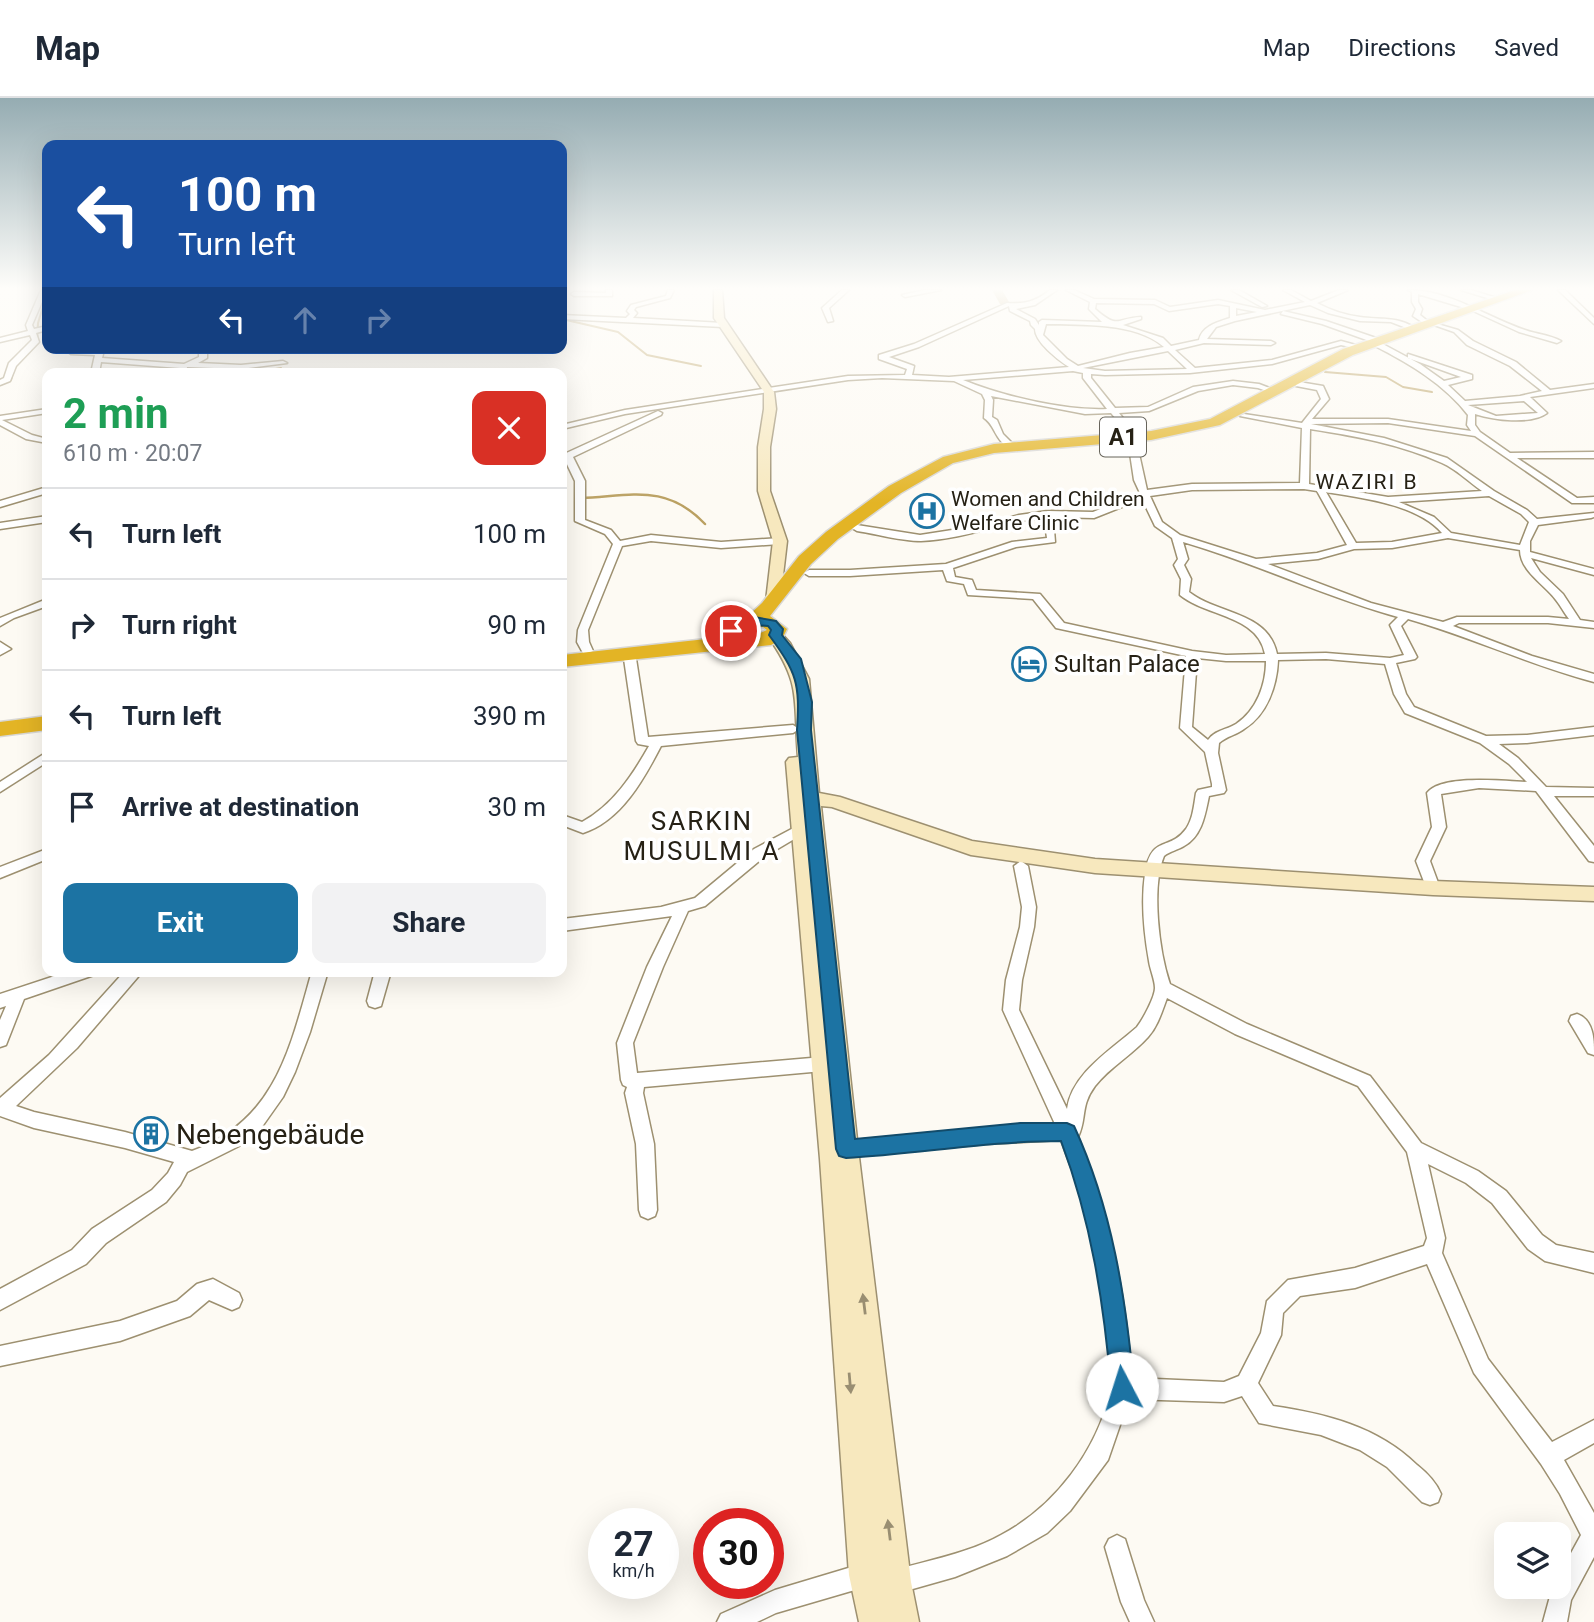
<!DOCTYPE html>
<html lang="en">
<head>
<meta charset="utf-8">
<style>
  body { margin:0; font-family:Roboto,sans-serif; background:#f2f2f3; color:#1f2937; height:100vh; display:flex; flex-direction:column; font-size:26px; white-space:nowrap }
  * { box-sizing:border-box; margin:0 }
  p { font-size:23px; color:#747a83 }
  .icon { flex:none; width:38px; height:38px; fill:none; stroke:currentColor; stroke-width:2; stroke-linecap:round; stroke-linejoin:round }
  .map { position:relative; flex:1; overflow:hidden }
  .drawer { position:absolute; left:42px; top:270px; width:525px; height:609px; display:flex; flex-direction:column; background:#fff; border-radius:14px; box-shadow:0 7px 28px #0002 }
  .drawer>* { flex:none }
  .hud { position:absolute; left:42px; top:42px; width:525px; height:214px; border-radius:14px; box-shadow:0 7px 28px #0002; background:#1a4fa0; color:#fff; overflow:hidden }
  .controls { position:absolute; left:1494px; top:1424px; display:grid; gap:14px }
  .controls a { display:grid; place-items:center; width:77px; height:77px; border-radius:14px; background:#fff; box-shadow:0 7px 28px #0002; font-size:35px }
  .speed { position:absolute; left:588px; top:1410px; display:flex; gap:14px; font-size:35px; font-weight:700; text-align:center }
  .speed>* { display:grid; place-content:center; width:91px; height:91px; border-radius:50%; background:#fff; box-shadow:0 7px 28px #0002; line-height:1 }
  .speed small { font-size:18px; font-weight:400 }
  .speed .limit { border:10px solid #d22; background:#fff; color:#111 }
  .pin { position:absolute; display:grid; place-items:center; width:60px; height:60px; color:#fff; margin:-30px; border:4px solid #fff; border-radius:50%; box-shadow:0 2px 7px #0007 }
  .me { position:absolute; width:77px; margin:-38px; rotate:355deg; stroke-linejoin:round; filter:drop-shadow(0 0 5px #0008) }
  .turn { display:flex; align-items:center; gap:24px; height:147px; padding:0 21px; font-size:32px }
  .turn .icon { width:91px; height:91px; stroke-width:2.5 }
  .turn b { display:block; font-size:49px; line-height:60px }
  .lanes { display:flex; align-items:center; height:66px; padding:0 21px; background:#0003; justify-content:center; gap:35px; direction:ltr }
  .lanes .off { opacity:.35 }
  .round { display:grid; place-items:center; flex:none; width:74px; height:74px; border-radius:14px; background:#f2f2f3 }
  .headline { display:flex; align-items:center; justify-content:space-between; height:119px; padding:0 21px }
  h1 { font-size:42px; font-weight:700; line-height:52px; color:#1e9e55 }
  .primary-button { display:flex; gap:14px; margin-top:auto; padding:14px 21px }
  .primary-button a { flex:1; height:80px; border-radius:14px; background:#1c73a3; color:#fff; font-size:28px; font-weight:700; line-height:80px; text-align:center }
  .primary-button a+a { background:#f2f2f3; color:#1f2937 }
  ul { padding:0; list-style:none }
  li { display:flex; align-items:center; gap:21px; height:91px; padding:0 21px; border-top:2px solid #e0e1e3 }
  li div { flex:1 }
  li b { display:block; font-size:26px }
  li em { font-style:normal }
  header { display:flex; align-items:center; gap:42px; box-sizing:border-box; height:98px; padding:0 35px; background:#fff; border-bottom:2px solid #e0e1e3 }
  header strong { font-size:33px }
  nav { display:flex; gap:38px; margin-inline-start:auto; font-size:24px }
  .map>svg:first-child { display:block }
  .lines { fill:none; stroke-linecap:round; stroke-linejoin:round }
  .stream-far1 { stroke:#baa061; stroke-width:2 }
  .stream { stroke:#baa061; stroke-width:2.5 }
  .river { fill:#baa061; fill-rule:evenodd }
  .street-casing { stroke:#9d9070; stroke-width:3 }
  .secondary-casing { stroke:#9d9070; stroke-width:3 }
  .highway-casing { stroke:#d8d7d5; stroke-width:3 }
  .street { fill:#fff; fill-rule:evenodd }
  .secondary { fill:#f7e8be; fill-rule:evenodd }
  .highway { fill:#e3b425; fill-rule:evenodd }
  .oneway { fill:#998e72 }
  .route { fill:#1c73a3; stroke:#124b6a; stroke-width:2 }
  .labels { text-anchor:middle; stroke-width:7; stroke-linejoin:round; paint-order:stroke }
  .far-neighbourhood-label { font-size:21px; letter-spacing:2px; fill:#262115; stroke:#fff }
  .far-poi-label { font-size:21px; fill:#262115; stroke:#fff; text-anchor:start }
  .shield { fill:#fff; stroke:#67645b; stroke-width:2 }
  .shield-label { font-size:23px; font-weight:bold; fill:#262115 }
  .poi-label { font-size:24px; fill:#262115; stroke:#fff; text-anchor:start }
  .neighbourhood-label { font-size:26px; letter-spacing:2px; fill:#262115; stroke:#fff }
  .near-poi-label { font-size:28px; fill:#262115; stroke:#fff; text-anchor:start }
</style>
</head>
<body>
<header>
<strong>Map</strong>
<nav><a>Map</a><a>Directions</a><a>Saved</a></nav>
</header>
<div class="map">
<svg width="1594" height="1524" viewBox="0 0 1594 1524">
  <rect width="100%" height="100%" fill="#fdfaf3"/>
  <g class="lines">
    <g class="stream-far1">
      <path d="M562,221L618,234L647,257L701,268"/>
      <path d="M37,243L38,225L47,195"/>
      <path d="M1325,274L1386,279L1403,289L1432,294"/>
      <path d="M253,275L281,270"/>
      <path d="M0,287L11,282L14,270"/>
    </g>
    <path class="stream" d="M581,400C631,398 666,385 705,426"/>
    <path class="river" d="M992,192H1002L1009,204L1008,206H1000Z"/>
    <g class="street-casing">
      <g id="street">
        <path d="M41,192H47L32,227L34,231L47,228V232L36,235L39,244L16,268L10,283L0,287V282L4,280L9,265L32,242L30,237L0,244V240L28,233L26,227Z"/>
        <path d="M606,192H612V198H574L571,196L574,194L606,195Z"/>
        <path d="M668,192H674L670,200L636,209L634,212L637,215L633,220L723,225L726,227L723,229L562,221V217L626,220L630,216L627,213L631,207L666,198Z"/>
        <path d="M842,192H849L829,210L833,223L828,224L822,210Z"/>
        <path d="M925,192H941L905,199L902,197Z"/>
        <path d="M1050,192H1057L1035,207L1016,211L1035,221L1039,227V224L1042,222L1102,224L1089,211L1090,204L1066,192H1074L1094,201L1155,202L1170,209L1218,202L1265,212L1305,204L1283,192H1291L1311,203L1339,192H1348L1317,205C1330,212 1345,217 1360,219C1380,222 1397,218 1415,230L1409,231L1391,224L1360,223L1328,215L1310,207L1235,223L1216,229L1207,241L1271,243L1275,245L1271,247L1204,245L1175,252L1195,270L1272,262L1341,243L1363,249L1359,251L1341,247L1272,266L1190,275L1105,277L1091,276V280L1115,310L1148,309L1193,289L1233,283L1259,286L1280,294L1276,296L1258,290L1233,287L1198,293L1149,313L1119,315L1132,332L1128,335L1111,315L1085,316L991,298L993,302L992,319L997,322L1003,336L1015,348L1011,351C994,342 996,328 984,320L985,302L982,296L954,283L882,280L848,282L625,316L562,331V327L625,312L848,278L905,277L907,271L879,261V257L914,246L1007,205C1025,206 1035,204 1050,192ZM1096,205L1154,206L1169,213L1218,206L1230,208V220C1218,224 1202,228 1199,242L1171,248L1163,240L1123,227L1141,221V219C1116,220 1119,232 1095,211ZM1009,208L1010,213L1030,223L1031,227L1035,231C1035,244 1058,262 1069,269L949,279L912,277L914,268L889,259L919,249ZM1236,210L1257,214L1236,218ZM1046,226C1081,227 1136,224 1164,249L1130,255L1078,268L1067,261L1043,237ZM1168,253L1187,271L1105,273L1083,270ZM1073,273L1083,275V280L1107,311C1065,313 1002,298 963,282Z"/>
        <path d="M1231,192H1239L1267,208L1262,209Z"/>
        <path d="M1408,192C1450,192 1486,219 1525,232C1536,236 1550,237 1561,243L1557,245L1519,234L1471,212L1418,196V204L1422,211L1420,217L1430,225L1425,226L1413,218L1416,211L1412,204V194Z"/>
        <path d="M1461,192H1471L1500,201L1497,203Z"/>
        <path d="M1558,192H1565L1594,220V226Z"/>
        <path d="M1283,213L1326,223L1379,241V244L1420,266L1444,283L1461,279L1408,260V256L1472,277V281L1448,287L1465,303L1520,298L1542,293L1510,268L1467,247L1454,234L1434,227V225L1458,232L1473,243L1516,264L1550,292L1594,286V290L1530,299L1547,315C1531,327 1494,322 1475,316V327L1480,334L1510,355L1594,354V360H1517L1577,400L1594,399V405H1572L1475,338L1388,325L1311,326L1384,340L1447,360L1494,393L1527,412L1537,421L1594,415V419L1591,420L1538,427L1530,443V454L1594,471V477L1531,460L1540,474L1563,496L1580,522L1594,524V530L1548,525H1459L1453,528L1532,558L1594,576V584C1530,567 1471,539 1408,521L1401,528L1417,559L1415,561L1396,565L1406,596L1414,609L1486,638L1527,637L1594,629V637L1527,645L1499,646L1518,660L1546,689L1594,690V698H1554L1594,748V764L1589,763L1536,693L1479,690L1441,696L1446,729L1430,763L1440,790L1438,794H1428L1416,763L1432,729L1427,695C1441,676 1505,683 1527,684L1509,666L1480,645L1405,615L1394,596L1385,566L1326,561L1278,562C1277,588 1267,617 1244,631C1236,637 1227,638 1219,645L1218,655L1226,692L1224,695L1209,698C1205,717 1202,738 1184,748C1178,752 1170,753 1164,758C1151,789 1159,854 1170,886L1247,926L1370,978L1421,1045L1478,1073L1506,1093L1542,1137L1556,1147L1594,1155V1175L1545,1163L1528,1151L1492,1105L1466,1085L1428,1066L1445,1140L1442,1155L1488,1261L1552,1344L1594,1322V1345L1564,1362L1594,1415V1459L1571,1502L1567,1524H1543L1552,1491L1559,1489V1477L1581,1437L1560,1396L1541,1366L1474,1275L1427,1166L1355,1190L1300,1198L1283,1215L1281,1237L1258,1285L1273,1308C1326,1316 1377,1328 1417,1367C1427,1375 1436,1384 1441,1396L1438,1404L1430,1407L1422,1404L1387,1369L1360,1352L1321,1337L1259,1325L1242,1298L1224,1304L1129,1301L1108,1362L1070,1413L1047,1435L1007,1458L955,1479L895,1496L887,1492L883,1484L887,1476L895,1472C930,1462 969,1455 1001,1437C1056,1408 1097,1352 1111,1292C1113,1281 1110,1267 1109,1255C1105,1182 1088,1110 1061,1042L984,1046L846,1059L840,1057L837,1051L840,1045L846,1043L984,1030L1055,1026L1003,912L1006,882L1020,829L1022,809L1014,768L1021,763L1028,768L1036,809L1034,829L1022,882L1019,912L1067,1011C1072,975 1111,952 1137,929C1143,921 1155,899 1155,890C1155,882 1150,871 1149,863C1144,835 1141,804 1145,776C1151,736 1169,754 1186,731C1193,721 1194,707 1196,695L1198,692L1212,689V686L1205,654L1180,630L1186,558L1056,530L1033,501L968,497L964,486L947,483L943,472L850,478H809L804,475L809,472H850L946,466L1012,444L1047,440L1044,419C1003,425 963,441 921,443C901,443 877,436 857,433L852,430L857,427L920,437L978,428L1019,417L1048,413L1093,414L1140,395L1134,382L1128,342L1132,339L1136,342L1147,392L1192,386L1300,385L1302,330L1240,318L1244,316L1302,325L1321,301L1317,292L1296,288V284H1299L1323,288L1329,301L1312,321H1388L1471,333L1467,327L1468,317C1444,286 1410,266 1375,248V245L1322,226L1281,216ZM1524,303L1538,315L1496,318L1468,307ZM1310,331C1355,338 1400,346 1442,365C1456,371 1469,384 1482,393L1388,399L1309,386ZM1304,391L1317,393L1347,447L1317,455L1256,461L1180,437L1162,424L1150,398L1192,392ZM1326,394C1362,400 1417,406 1442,435L1392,444L1356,445ZM1489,398L1521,416L1529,424L1520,447L1451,435L1434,419L1399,404ZM1142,401L1155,428L1172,440L1178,461L1174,467L1181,481L1180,497C1207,519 1258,517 1265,556L1226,557L1192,553L1064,525L1040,496L976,492L972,482L955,479L953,470L1016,449L1055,444L1053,419L1094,420ZM1448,440L1520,452C1520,473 1544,486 1556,502C1561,508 1564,515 1569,521L1548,519H1457L1443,524L1371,505L1268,466L1318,461L1354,451L1392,450ZM1183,444C1256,465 1325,499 1398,519L1390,527L1404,557L1390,560L1326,555L1277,556C1268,513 1218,517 1189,494L1191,481L1184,467L1188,461ZM1197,560L1226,563H1266C1266,586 1257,612 1236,626C1226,632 1215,632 1208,642L1192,629ZM1167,900L1235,936L1358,988L1407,1054L1427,1140L1424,1148L1355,1170L1288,1182L1267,1203L1261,1235L1239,1278L1224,1284L1132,1280C1125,1195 1110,1118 1078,1039C1087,1021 1080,1008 1095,988C1110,969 1132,957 1148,939C1158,928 1162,913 1167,900Z"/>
        <path d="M64,250L99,252L103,256L102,260L184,266L199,259V250H207V260L198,265L241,267L283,263L287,265L241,271L187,269L186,275H178L180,270L101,264L99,275H91L95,257L71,256Z"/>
        <path d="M47,311V315L2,322L32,337L47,341V345L26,341L0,327V318Z"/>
        <path d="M658,313L662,315L661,317L573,359L585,383V422L611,432L620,443L651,437L721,444L780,440L785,443L780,446L721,450L651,443L622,448L588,532L589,544L593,553L587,556L583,555L577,544L578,532L613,446L605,436L575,423V383L565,362L562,363V357Z"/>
        <path d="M47,389V395L0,409V403Z"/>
        <path d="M47,418V424L0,431V425Z"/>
        <path d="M47,501V508L14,520L0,528V520Z"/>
        <path d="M0,544L11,551L0,557Z"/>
        <path d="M629,551L635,554L648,639L793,627L799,631L793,635L661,648C644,681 621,723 583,735L562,727V717L582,724C613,707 632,678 649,648L638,646L636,643L623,554Z"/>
        <path d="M47,654V664L0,694V684Z"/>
        <path d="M801,726L808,731L806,734L764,759L705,808L688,813L663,869L633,945L637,975L823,959L829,961L831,966L829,971L823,973L644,989L643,995L654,1046L657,1112L655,1118L648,1121L641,1118L639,1112L636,1046L625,995L627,989L623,987L621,982L617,945L647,869L672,818L562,833V821L661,809L695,800L754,751Z"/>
        <path d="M47,751V761L0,780V769Z"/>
        <path d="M70,873H97L94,877L24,901L6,947L0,949V922L6,908L0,910V896Z"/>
        <path d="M125,873H143L77,950L16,1008L34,1014L125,1034L192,1053C276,1023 290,950 312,873H328L310,934L295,974L283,999L259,1033L239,1048L187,1074L180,1087L166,1104L106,1145L86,1166L0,1212V1191L72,1152L92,1131L152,1092L168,1075L174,1064L125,1050L34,1030L0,1018V1000L49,957Z"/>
        <path d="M375,873H391L381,908L375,910L369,908L367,903Z"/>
        <path d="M1577,916C1594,922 1594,942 1594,957L1588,955L1569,923L1571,918Z"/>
        <path d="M213,1181L239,1195L242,1202L239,1209L232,1212L209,1202L190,1218L120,1243L0,1268V1248L120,1223L177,1203L197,1186Z"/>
        <path d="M1117,1437L1125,1441L1144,1502L1154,1524H1130L1121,1504L1105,1449L1109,1441Z"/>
        <path d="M865,1465L873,1469L877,1477L873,1485L865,1489L776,1515L757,1524H717L721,1516L775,1492Z"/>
      </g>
    </g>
    <g class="secondary-casing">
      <g id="secondary">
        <path d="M714,192H722L724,220L774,294L776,311L770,349V393L787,443L780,503L773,507L766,503L773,443L758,393V349L764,311V294L714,220Z"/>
        <path d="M775,532L780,534L790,545L809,581L819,695L840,699L972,743L1095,761L1433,783L1594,789V803L1433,797L1095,775L971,757L832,709L821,708L858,1051L911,1484L919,1524H859L849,1477L820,1061L786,664L789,660L798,659C793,603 803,587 767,537Z"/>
      </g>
    </g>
    <g class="highway-casing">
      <g id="highway">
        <path d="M1515,192H1532L1353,257L1220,327L1151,342L994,355L953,365L901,395L838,441L811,466L770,518L787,531L782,541L771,547L562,569V557L733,538L730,534L741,520L748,518L762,505L799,458L826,434L889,388L943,359L994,346L1151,333L1210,321L1343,251ZM754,529H763L767,532L756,537L751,533Z"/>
        <path d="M47,618V632L0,638V624Z"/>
      </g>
    </g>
    <use href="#street" class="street"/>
    <use href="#secondary" class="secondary"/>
    <use href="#highway" class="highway"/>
  </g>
  <defs><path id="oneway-solid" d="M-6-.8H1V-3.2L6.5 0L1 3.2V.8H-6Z" transform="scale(1.75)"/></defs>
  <g class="oneway">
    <use href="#oneway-solid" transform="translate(864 1206) rotate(-97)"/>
    <use href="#oneway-solid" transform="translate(850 1285) rotate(85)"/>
    <use href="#oneway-solid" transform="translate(889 1432) rotate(-97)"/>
  </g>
  <linearGradient id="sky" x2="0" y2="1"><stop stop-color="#95acb2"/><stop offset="0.47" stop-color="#fefdfa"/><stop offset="1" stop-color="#fefdfa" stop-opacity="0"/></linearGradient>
  <rect width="1594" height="405" fill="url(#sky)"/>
  <path class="route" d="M754,519L776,523L783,531L782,537L801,561L812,604L811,632L855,1041L1020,1025H1067L1074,1028C1112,1110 1126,1200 1134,1290L1131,1298L1122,1301L1114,1298L1111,1290C1104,1205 1091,1123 1061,1043C989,1043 918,1056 846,1060L839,1058L836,1051L797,632C800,585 797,575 769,537L771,532L768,528L755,527L731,536L724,533Z"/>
  <defs>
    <g id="hospital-ring" transform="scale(1.75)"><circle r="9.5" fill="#fff" stroke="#1c73a3" stroke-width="1.5"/><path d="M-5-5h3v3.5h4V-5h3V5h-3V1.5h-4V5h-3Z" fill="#1c73a3"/></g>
    <g id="hotel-ring" transform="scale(1.75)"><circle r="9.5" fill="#fff" stroke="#1c73a3" stroke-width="1.5"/><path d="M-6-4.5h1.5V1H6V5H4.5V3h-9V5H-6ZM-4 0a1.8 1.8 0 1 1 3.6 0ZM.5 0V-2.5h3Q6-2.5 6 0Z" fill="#1c73a3"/></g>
    <g id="building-ring" transform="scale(1.75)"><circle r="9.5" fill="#fff" stroke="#1c73a3" stroke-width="1.5"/><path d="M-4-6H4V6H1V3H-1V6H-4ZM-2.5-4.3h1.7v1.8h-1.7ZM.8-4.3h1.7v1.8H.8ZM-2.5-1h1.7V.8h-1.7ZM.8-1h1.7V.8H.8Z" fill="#1c73a3"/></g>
  </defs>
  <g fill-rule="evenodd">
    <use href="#hospital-ring" x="927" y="413"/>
    <use href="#hotel-ring" x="1029" y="566"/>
    <use href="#building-ring" x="151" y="1036"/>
  </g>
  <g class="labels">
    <g class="far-neighbourhood-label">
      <text x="1367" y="391">WAZIRI B</text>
    </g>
    <g class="far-poi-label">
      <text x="951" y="408">Women and Children<tspan x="951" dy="24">Welfare Clinic</tspan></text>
    </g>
    <rect class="shield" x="1100" y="319.5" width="46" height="39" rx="5"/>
    <g class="shield-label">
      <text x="1123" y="347">A1</text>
    </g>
    <g class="poi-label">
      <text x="1054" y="574">Sultan Palace</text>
    </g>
    <g class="neighbourhood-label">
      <text x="702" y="732">SARKIN<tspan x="702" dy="30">MUSULMI A</tspan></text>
    </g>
    <g class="near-poi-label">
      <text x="176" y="1046">Nebengebäude</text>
    </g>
  </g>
</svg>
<div class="controls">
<a><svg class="icon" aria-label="layers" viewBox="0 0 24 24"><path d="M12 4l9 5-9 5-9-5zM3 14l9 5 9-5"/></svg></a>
</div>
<div class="speed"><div>27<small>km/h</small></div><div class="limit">30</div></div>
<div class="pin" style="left:731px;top:533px;background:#d93025"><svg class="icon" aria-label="arrive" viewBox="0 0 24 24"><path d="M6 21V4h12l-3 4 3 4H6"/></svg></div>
<svg class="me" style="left:1122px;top:1290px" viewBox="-20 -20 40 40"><circle r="19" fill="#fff"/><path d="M0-13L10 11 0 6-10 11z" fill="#1c73a3"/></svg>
<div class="hud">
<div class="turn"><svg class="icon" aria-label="left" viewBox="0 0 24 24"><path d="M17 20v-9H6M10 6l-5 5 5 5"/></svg><div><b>100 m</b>Turn left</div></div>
<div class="lanes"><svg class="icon" aria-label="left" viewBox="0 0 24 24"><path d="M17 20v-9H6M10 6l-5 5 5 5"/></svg><svg class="icon off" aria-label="ahead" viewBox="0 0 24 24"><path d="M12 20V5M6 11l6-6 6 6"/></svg><svg class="icon off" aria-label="right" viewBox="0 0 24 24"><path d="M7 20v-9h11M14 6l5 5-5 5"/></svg></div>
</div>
<section class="drawer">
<div class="headline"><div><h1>2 min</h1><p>610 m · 20:07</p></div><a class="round" style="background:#d93025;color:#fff"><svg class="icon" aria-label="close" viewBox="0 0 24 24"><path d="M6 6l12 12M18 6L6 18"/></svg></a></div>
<ul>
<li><svg class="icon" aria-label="left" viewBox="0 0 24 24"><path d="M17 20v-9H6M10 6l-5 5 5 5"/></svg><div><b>Turn left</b></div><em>100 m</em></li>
<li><svg class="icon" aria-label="right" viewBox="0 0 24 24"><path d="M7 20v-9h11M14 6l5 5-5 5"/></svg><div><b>Turn right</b></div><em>90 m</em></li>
<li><svg class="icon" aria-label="left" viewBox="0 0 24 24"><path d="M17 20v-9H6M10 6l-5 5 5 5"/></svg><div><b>Turn left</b></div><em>390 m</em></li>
<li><svg class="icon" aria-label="arrive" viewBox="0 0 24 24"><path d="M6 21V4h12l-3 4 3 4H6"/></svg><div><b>Arrive at destination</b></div><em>30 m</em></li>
</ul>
<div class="primary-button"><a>Exit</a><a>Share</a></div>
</section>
</div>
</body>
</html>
